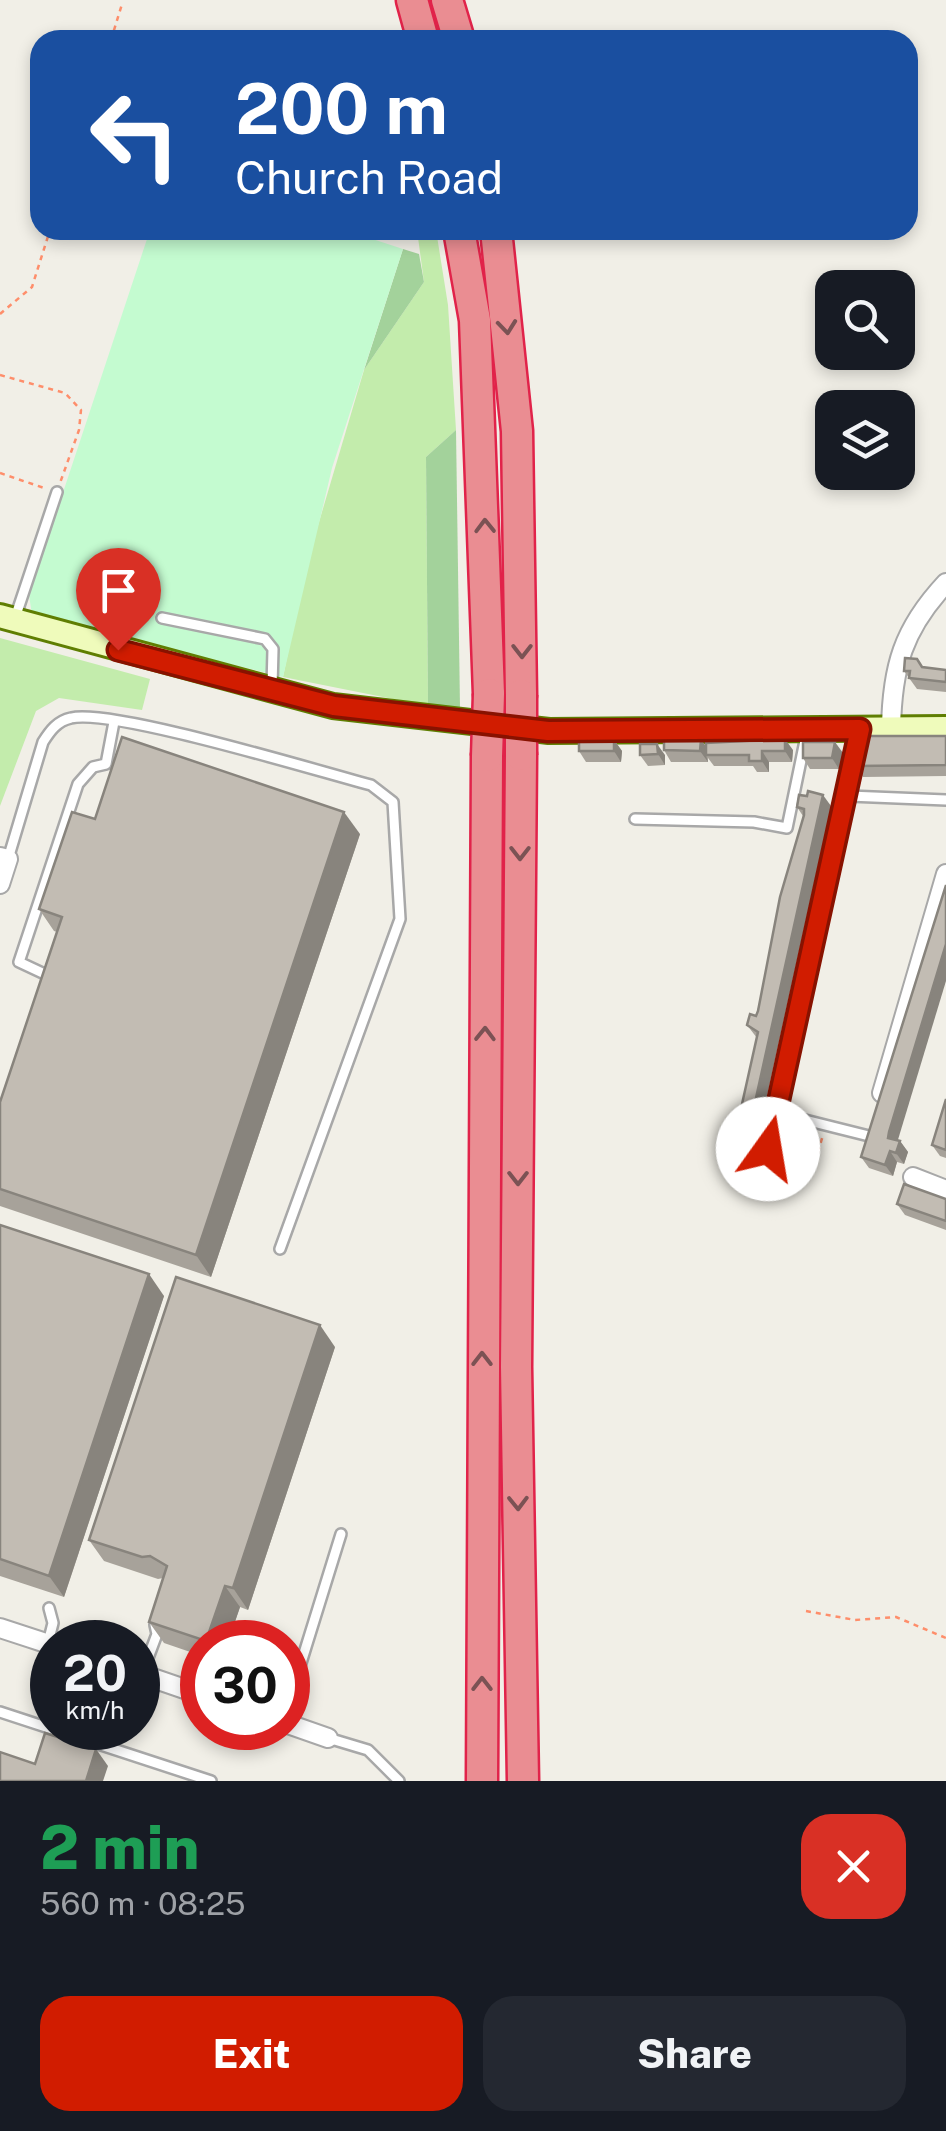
<!DOCTYPE html>
<html lang="en">
<head>
<meta charset="utf-8">
<style>
  body { margin:0; font-family:"Public Sans",sans-serif; background:#242831; color:#f1f3f6; height:100vh; display:flex; flex-direction:column; font-size:38px; white-space:nowrap }
  * { box-sizing:border-box; margin:0 }
  p { font-size:32px; color:#9ea1a6 }
  .icon { flex:none; width:55px; height:55px; fill:none; stroke:currentColor; stroke-width:2; stroke-linecap:round; stroke-linejoin:round }
  .map { position:relative; height:1781px; overflow:hidden }
  .sheet { display:flex; flex-direction:column; background:#171b24; flex:1 }
  .sheet>* { flex:none }
  .top-card { position:absolute; left:30px; top:30px; width:888px; height:210px; border-radius:30px; box-shadow:0 5px 15px #0003; background:#1a4fa0; color:#fff; overflow:hidden }
  .tools { position:absolute; left:815px; top:270px; display:grid; gap:20px }
  .tools a { display:grid; place-items:center; width:100px; height:100px; border-radius:20px; background:#171b24; box-shadow:0 5px 15px #0003; font-size:50px }
  .speed { position:absolute; left:30px; top:1620px; display:flex; gap:20px; font-size:50px; font-weight:700; text-align:center }
  .speed>* { display:grid; place-content:center; width:130px; height:130px; border-radius:50%; background:#171b24; box-shadow:0 5px 15px #0003; line-height:1 }
  .speed small { font-size:25px; font-weight:400 }
  .speed .limit { border:15px solid #d22; background:#fff; color:#111 }
  .pin { position:absolute; display:grid; place-items:center; width:85px; height:85px; color:#fff; margin:-102px -42px; border-radius:50% 50% 50% 0; rotate:-45deg; box-shadow:0 0 10px #0007 }
  .pin .icon { rotate:45deg }
  .me { position:absolute; width:110px; margin:-55px; rotate:13deg; stroke-linejoin:round; filter:drop-shadow(0 0 8px #0008) }
  .turn { display:flex; align-items:center; gap:35px; height:210px; padding:0 40px; font-size:45px }
  .turn .icon { width:130px; height:130px; stroke-width:2.5 }
  .turn b { display:block; font-size:70px; line-height:85px }
  .round { display:grid; place-items:center; flex:none; width:105px; height:105px; border-radius:30px; background:#242831 }
  .head { display:flex; align-items:center; justify-content:space-between; height:170px; padding:0 40px }
  h1 { font-size:60px; font-weight:800; line-height:75px; color:#1e9e55 }
  .action { display:flex; gap:20px; margin-top:auto; padding:20px 40px }
  .action a { flex:1; height:115px; border-radius:30px; background:#d11c00; color:#fff; font-size:40px; font-weight:800; line-height:115px; text-align:center }
  .action a+a { background:#242831; color:#f1f3f6 }
  .map>svg:first-child { display:block }
  .grass { fill:#c3ecac }
  .forest { fill:#a3d29b }
  .park { fill:#c4fbd0 }
  .lines { fill:none; stroke-linecap:round; stroke-linejoin:round }
  .lane-casing { stroke:#a8a8a8; stroke-width:14 }
  .street-casing { stroke:#a8a8a8; stroke-width:22 }
  .secondary-casing { stroke:#5f7e02; stroke-width:28 }
  .highway-casing { stroke:#e1234a; stroke-width:35 }
  .path { stroke:#fe8e6b; stroke-width:2.5; stroke-dasharray:5 5; stroke-linecap:butt }
  .lane { stroke:#fff; stroke-width:9 }
  .street { stroke:#fff; stroke-width:18 }
  .secondary { stroke:#effbbb; stroke-width:22 }
  .highway { stroke:#ea8d92; stroke-width:30 }
  .highway-bridge-casing { stroke:#e1234a; stroke-width:35; stroke-linecap:butt }
  .highway-bridge { stroke:#ea8d92; stroke-width:30 }
  .wall { fill:#a7a29a }
  .shaded-wall { fill:#88847d }
  .building { fill:#c2bcb3; stroke:#88847d; stroke-width:2.5 }
  .oneway { stroke:#7b5254 }
  .route-casing { stroke:#881200; stroke-width:25 }
  .route { stroke:#d11c00; stroke-width:18 }
</style>
</head>
<body>
<div class="map">
<svg width="946" height="1781" viewBox="0 0 946 1781">
  <rect width="100%" height="100%" fill="#f1efe7"/>
  <g class="grass">
    <path d="M417,230H436L448,305L456,430L426,457L428,706L283,677L306,566L364,370L424,282Z"/>
    <path d="M0,638L150,679L142,710L59,698L36,711L0,806Z"/>
  </g>
  <g class="forest">
    <path d="M403,249L419,254L424,282L364,370Z"/>
    <path d="M456,430L460,708L428,706L426,457Z"/>
  </g>
  <path class="park" d="M150,230H345L403,249L332,468L283,677L32,615L29,595Z"/>
  <g class="lines">
    <g class="lane-casing">
      <g id="lane">
        <path d="M15,618L57,492"/>
        <path d="M162,618L265,639L273,649L272,687"/>
        <path d="M849,796L946,800"/>
        <path d="M635,819L754,822L787,828L805,741"/>
        <path d="M8,859L43,742C50,731 57,721 71,718C112,708 317,771 371,785L393,802L400,919L280,1249"/>
        <path d="M51,977L19,962L78,784L93,767L106,764L114,722"/>
        <path d="M777,1113L869,1136"/>
        <path d="M48,1643L53,1623L49,1608"/>
        <path d="M142,1674L157,1634L155,1625"/>
        <path d="M288,1705L341,1534"/>
        <path d="M0,1712L211,1781"/>
        <path d="M328,1738L368,1750L399,1781"/>
      </g>
    </g>
    <g class="street-casing">
      <g id="street">
        <path d="M891,729C892,667 903,629 946,583"/>
        <path d="M0,857L8,859L0,884"/>
        <path d="M882,1093L946,874"/>
        <path d="M768,1149L861,729"/>
        <path d="M913,1177L946,1190"/>
        <path d="M0,1628L52,1645"/>
        <path d="M138,1673L202,1695"/>
        <path d="M288,1724L328,1738"/>
      </g>
    </g>
    <g class="secondary-casing">
      <path id="secondary" d="M0,616L333,706L549,731L946,728"/>
    </g>
    <g class="highway-casing">
      <g id="highway">
        <path d="M412,0L423,40"/>
        <path d="M447,0L459,40"/>
        <path d="M459,230L475,320L489,694"/>
        <path d="M496,230L517,431L521,695"/>
        <path d="M521,755L516,1367L523,1781"/>
        <path d="M482,1781L487,756"/>
      </g>
    </g>
    <g class="path">
      <path d="M111,40L122,4"/>
      <path d="M0,314L32,287L50,230"/>
      <path d="M0,375L65,393L81,410L79,430L60,483"/>
      <path d="M0,473L44,488"/>
      <path d="M815,1162L823,1135"/>
      <path d="M806,1611L855,1620L896,1617L946,1638"/>
    </g>
    <use href="#lane" class="lane"/>
    <use href="#street" class="street"/>
    <use href="#secondary" class="secondary"/>
    <use href="#highway" class="highway"/>
    <g class="highway-bridge-casing">
      <g id="highway-bridge">
        <path d="M521,755V695"/>
        <path d="M487,756L489,694"/>
      </g>
    </g>
    <use href="#highway-bridge" class="highway-bridge"/>
  </g>
  <g class="wall">
    <path d="M923,667L946,670V692L917,689L904,671Z"/>
    <path d="M946,736V776L863,777L855,766Z"/>
    <path d="M701,739L706,747L793,750L792,762H769V772H757L753,766H714L708,758V762H671L664,750Z"/>
    <path d="M614,740L622,751L621,762H586L579,751Z"/>
    <path d="M843,753L839,769H810L803,758Z"/>
    <path d="M640,755H665V765L648,766Z"/>
    <path d="M831,806L758,1136L745,1133L738,1122L757,1038L747,1025L756,1016L803,816L797,807Z"/>
    <path d="M95,819L360,834L211,1277L0,1206V1102L57,932L54,931L39,909Z"/>
    <path d="M946,1099V1158L940,1156L932,1145Z"/>
    <path d="M897,1140L900,1141L908,1152L904,1164L897,1162L893,1176L869,1168L861,1157Z"/>
    <path d="M946,1199V1230L905,1215L897,1204Z"/>
    <path d="M0,1225L164,1296L64,1597L0,1576Z"/>
    <path d="M335,1347L248,1610L240,1607L228,1642H202V1656L164,1643L149,1622L163,1578L158,1579L104,1561L89,1540Z"/>
  </g>
  <g class="shaded-wall">
    <path d="M701,739L708,750L706,755L708,762L700,751Z"/>
    <path d="M785,739L793,750L792,762L785,751Z"/>
    <path d="M614,740L622,751L621,762L614,751Z"/>
    <path d="M835,742L843,753L839,769L832,758Z"/>
    <path d="M657,744L665,755V765L658,754Z"/>
    <path d="M762,751L769,762V772L762,761Z"/>
    <path d="M823,795L831,806L758,1136L750,1125Z"/>
    <path d="M344,812L360,834L211,1277L196,1255Z"/>
    <path d="M946,944V981L897,1143L888,1138L889,1132Z"/>
    <path d="M900,1141L908,1152L904,1164L896,1153Z"/>
    <path d="M890,1151L897,1162L893,1176L885,1165Z"/>
    <path d="M149,1274L164,1296L64,1597L49,1576Z"/>
    <path d="M320,1325L335,1347L248,1610L233,1588Z"/>
    <path d="M225,1586L240,1607L228,1642H207L206,1641Z"/>
    <path d="M96,1749L108,1766L103,1781H86Z"/>
  </g>
  <g class="building">
    <path d="M905,658L917,659L922,667L946,670V682L909,678L910,671H904Z"/>
    <path d="M862,736H946V765L855,766Z"/>
    <path d="M122,737L344,812L196,1255L0,1189V1102L62,917L39,909L72,812L95,819Z"/>
    <path d="M664,739H701L700,751L664,750Z"/>
    <path d="M785,739V751H762V761H749V755H706V743Z"/>
    <rect x="579" y="740" width="35" height="11"/>
    <path d="M803,742H835L832,758H803Z"/>
    <path d="M640,744H657L658,754L640,755Z"/>
    <path d="M808,791L823,795L750,1125L738,1122L758,1032L747,1025L750,1014L756,1016L758,1011L780,897L804,815V809L797,807L799,795L807,796Z"/>
    <path d="M946,885V944L889,1132L888,1138L900,1141L896,1153L890,1151L885,1165L861,1157Z"/>
    <path d="M946,1099V1150L932,1145Z"/>
    <path d="M904,1184L946,1199V1221L897,1204Z"/>
    <path d="M0,1225L149,1274L49,1576L0,1559Z"/>
    <path d="M176,1277L320,1325L233,1588L225,1586L206,1641L149,1622L167,1566L150,1556L142,1557L89,1540Z"/>
    <path d="M45,1733L96,1749L86,1781H0V1752L35,1764Z"/>
  </g>
  <defs><path id="oneway-chevron" d="M-2-3.5L2.5 0L-2 3.5" fill="none" stroke-width="1.6" stroke-linecap="round" stroke-linejoin="round" transform="scale(2.5)"/></defs>
  <g class="oneway">
    <use href="#oneway-chevron" transform="translate(507 327) rotate(84)"/>
    <use href="#oneway-chevron" transform="translate(485 526) rotate(-91)"/>
    <use href="#oneway-chevron" transform="translate(522 651) rotate(90)"/>
    <use href="#oneway-chevron" transform="translate(520 853) rotate(90)"/>
    <use href="#oneway-chevron" transform="translate(485 1034) rotate(-89)"/>
    <use href="#oneway-chevron" transform="translate(518 1178) rotate(90)"/>
    <use href="#oneway-chevron" transform="translate(482 1359) rotate(-90)"/>
    <use href="#oneway-chevron" transform="translate(518 1503) rotate(89)"/>
    <use href="#oneway-chevron" transform="translate(482 1684) rotate(-90)"/>
  </g>
  <g class="lines">
    <g class="route-casing">
      <path id="route" d="M118,650L334,706L548,731L860,729L768,1149"/>
    </g>
    <use href="#route" class="route"/>
  </g>
</svg>
<div class="tools">
<a><svg class="icon" aria-label="search" viewBox="0 0 24 24"><circle cx="10" cy="10" r="6"/><path d="M15 15l6 6"/></svg></a>
<a><svg class="icon" aria-label="layers" viewBox="0 0 24 24"><path d="M12 4l9 5-9 5-9-5zM3 14l9 5 9-5"/></svg></a>
</div>
<div class="speed"><div>20<small>km/h</small></div><div class="limit">30</div></div>
<div class="pin" style="left:118px;top:650px;background:#d93025"><svg class="icon" aria-label="arrive" viewBox="0 0 24 24"><path d="M6 21V4h12l-3 4 3 4H6"/></svg></div>
<svg class="me" style="left:768px;top:1149px" viewBox="-20 -20 40 40"><circle r="19" fill="#fff"/><path d="M0-13L10 11 0 6-10 11z" fill="#d11c00"/></svg>
<div class="top-card">
<div class="turn"><svg class="icon" aria-label="left" viewBox="0 0 24 24"><path d="M17 20v-9H6M10 6l-5 5 5 5"/></svg><div><b>200 m</b>Church Road</div></div>
</div>
</div>
<section class="sheet">
<div class="head"><div><h1>2 min</h1><p>560 m · 08:25</p></div><a class="round" style="background:#d93025;color:#fff"><svg class="icon" aria-label="close" viewBox="0 0 24 24"><path d="M6 6l12 12M18 6L6 18"/></svg></a></div>
<div class="action"><a>Exit</a><a>Share</a></div>
</section>
</body>
</html>
